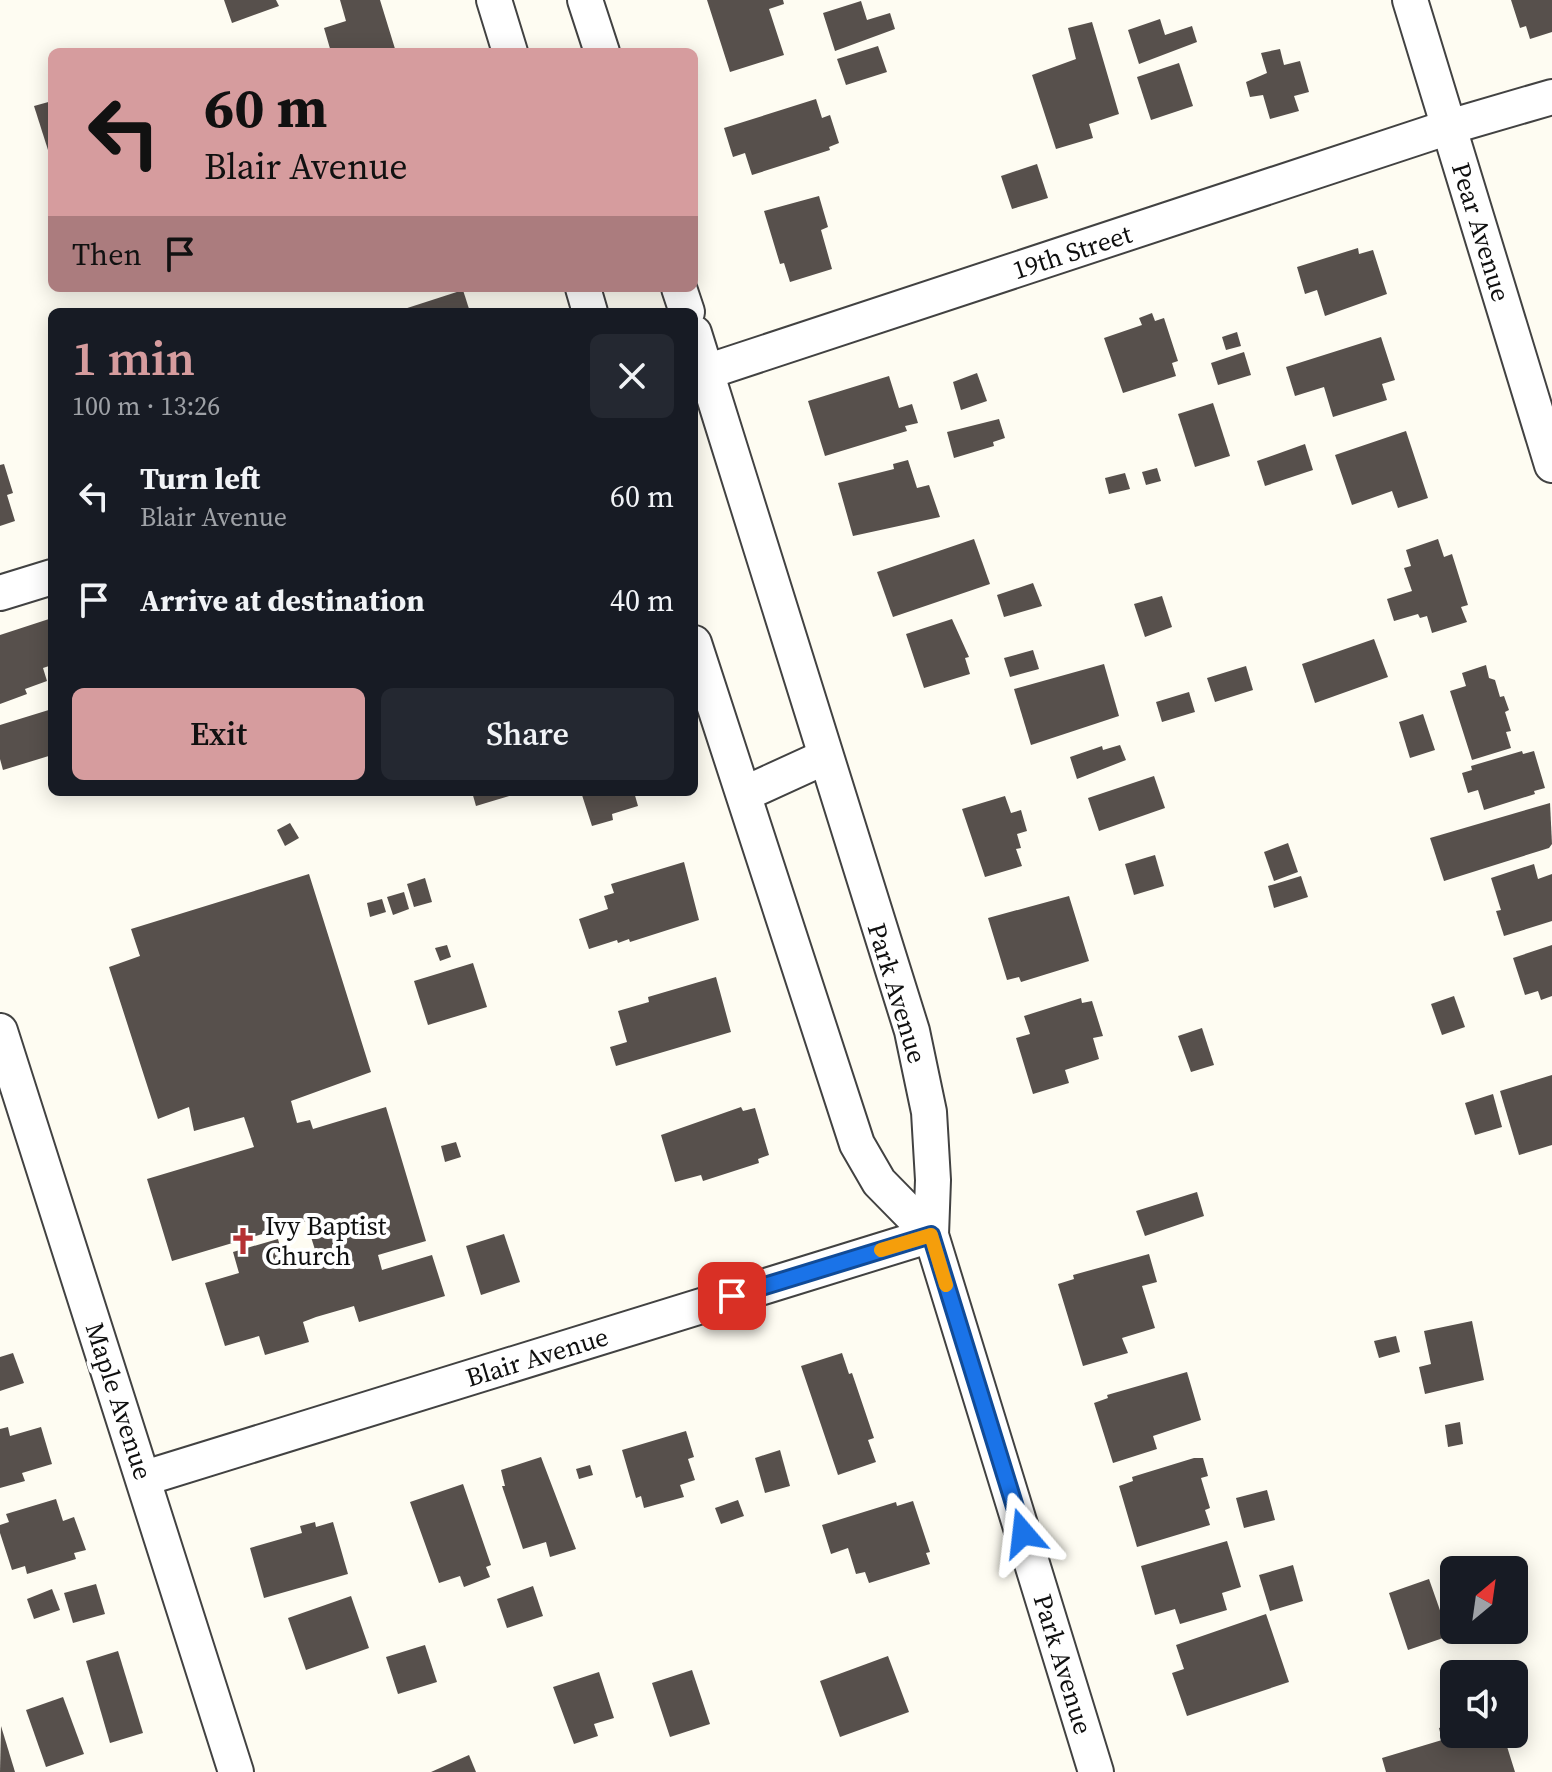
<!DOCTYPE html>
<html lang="en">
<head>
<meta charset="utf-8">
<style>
  body { margin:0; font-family:"Source Serif 4",serif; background:#242831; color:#f1f3f6; height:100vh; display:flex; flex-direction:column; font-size:30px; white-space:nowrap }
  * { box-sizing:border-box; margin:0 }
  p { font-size:26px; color:#9ea1a6 }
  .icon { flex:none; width:44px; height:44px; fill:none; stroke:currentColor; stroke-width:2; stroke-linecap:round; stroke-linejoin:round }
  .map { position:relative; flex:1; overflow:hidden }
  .panel { position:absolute; left:48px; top:308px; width:650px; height:488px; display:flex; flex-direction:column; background:#171b24; border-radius:12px; box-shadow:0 4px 20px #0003 }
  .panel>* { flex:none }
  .guide { position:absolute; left:48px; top:48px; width:650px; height:244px; border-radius:12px; box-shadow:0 4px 20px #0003; background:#d69c9e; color:#111; overflow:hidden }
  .needle { width:52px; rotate:29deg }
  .fabs { position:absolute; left:1440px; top:1556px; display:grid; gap:16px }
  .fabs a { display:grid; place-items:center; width:88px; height:88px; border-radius:12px; background:#171b24; box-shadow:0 4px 20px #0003; font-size:40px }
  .pin { position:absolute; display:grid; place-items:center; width:68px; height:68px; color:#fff; margin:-34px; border-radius:16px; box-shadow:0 4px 12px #0006 }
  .me { position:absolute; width:88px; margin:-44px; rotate:343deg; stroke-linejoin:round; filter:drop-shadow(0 0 6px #0008) }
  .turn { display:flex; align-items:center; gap:28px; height:168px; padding:0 24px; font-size:36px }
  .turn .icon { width:104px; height:104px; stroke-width:2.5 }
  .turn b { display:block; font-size:56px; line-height:68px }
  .then { display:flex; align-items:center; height:76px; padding:0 24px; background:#0003; gap:16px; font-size:30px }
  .round { display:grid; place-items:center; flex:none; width:84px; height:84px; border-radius:12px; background:#242831 }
  .head { display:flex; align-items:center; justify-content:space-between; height:136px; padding:0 24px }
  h1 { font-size:48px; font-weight:600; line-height:60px; color:#d69c9e }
  .action { display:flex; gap:16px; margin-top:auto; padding:16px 24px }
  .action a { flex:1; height:92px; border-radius:12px; background:#d69c9e; color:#111; font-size:32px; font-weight:600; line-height:92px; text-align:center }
  .action a+a { background:#242831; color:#f1f3f6 }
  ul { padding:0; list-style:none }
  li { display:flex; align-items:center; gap:24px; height:104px; padding:0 24px }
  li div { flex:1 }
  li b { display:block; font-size:30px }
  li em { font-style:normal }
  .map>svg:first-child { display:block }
  .building { fill:#57504c }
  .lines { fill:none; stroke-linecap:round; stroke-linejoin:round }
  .street-casing { stroke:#424242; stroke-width:38 }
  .street { stroke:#fff; stroke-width:34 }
  .route-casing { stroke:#114b97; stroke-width:20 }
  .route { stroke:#1a73e8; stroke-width:14 }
  .slow { stroke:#f59e0b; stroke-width:14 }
  .labels { text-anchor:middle; stroke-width:8; stroke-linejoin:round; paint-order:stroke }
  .street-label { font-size:26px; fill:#0f0f0f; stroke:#fff }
  .poi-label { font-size:26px; fill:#0f0f0f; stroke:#fff; text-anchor:start }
</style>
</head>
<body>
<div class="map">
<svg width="1552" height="1772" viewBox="0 0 1552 1772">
  <rect width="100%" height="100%" fill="#fefcf2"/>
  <g class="building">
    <path d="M224,0H276L279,6L232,23Z"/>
    <path d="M340,0H380L396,52H331L324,28L346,21Z"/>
    <path d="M707,0H783L784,4L769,9L784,55L730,72Z"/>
    <path d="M1511,0H1552V32L1530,39L1526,26L1520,28Z"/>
    <path d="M861,1L867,20L890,13L895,29L835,51L823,13Z"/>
    <path d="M1160,19L1165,35L1192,26L1197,42L1139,64L1128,30Z"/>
    <path d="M1092,22L1119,114L1089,124L1093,138L1056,149L1032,75L1076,59L1068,28Z"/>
    <path d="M878,46L887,72L846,85L837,59Z"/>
    <path d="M1280,49L1284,65L1300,61L1309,92L1294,96L1299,111L1270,119L1263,95L1250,97L1246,82L1267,73L1261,53Z"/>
    <path d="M1179,63L1193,106L1151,120L1137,77Z"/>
    <path d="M816,99L822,118L830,115L839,143L829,147L830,150L752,175L745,153L733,157L724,128Z"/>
    <path d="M52,101V149L48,150L34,106Z"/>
    <path d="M1037,164L1048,198L1012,209L1001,176Z"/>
    <path d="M819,196L828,227L821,230L832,269L790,282L784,263L780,264L764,211Z"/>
    <path d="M1358,248L1359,254L1373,250L1387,294L1325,316L1317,290L1305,294L1297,267Z"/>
    <path d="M463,290L470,312H398V311Z"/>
    <path d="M1152,313L1155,321L1164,318L1178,361L1172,363L1176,376L1123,393L1104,338L1142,325L1139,318Z"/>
    <path d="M1237,332L1241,346L1226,350L1222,337Z"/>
    <path d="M1381,337L1395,380L1382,384L1387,400L1333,417L1324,387L1295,396L1286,367Z"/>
    <path d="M1244,352L1251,375L1218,385L1211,363Z"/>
    <path d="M977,373L987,401L961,410L953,382Z"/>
    <path d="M889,376L899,408L912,404L918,423L905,426L907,431L825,456L808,401Z"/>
    <path d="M1213,403L1230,456L1195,467L1178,414Z"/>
    <path d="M999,419L1005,438L993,442L994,446L954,458L947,432Z"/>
    <path d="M1406,431L1428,498L1398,508L1392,491L1352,505L1335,455Z"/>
    <path d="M1305,444L1313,470L1265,486L1257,461Z"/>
    <path d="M908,460L917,488L929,485L940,517L853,536L838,483L894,469L893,464Z"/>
    <path d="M4,464L13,493L7,495L15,521L0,526V465Z"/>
    <path d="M1157,468L1161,481L1146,485L1142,472Z"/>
    <path d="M1125,473L1130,489L1109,494L1105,478Z"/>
    <path d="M974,539L990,584L893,617L877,572Z"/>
    <path d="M1438,539L1444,557L1452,554L1468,605L1461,607L1467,622L1432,633L1427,616L1420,618L1418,614L1394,621L1387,599L1412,591L1404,568L1411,566L1406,550Z"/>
    <path d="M1033,583L1042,606L1004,617L997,595Z"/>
    <path d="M1162,596L1172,627L1145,637L1134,604Z"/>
    <path d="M49,619L52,625V665L43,668L47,681L25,689L27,694L0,704V635Z"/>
    <path d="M952,619L969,657L965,658L970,674L924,688L906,634Z"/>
    <path d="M1374,639L1388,677L1315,703L1302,664Z"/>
    <path d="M1033,650L1039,669L1010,677L1004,658Z"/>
    <path d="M1104,664L1119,716L1031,745L1014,689Z"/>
    <path d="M1486,665L1489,678L1495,680L1500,697L1504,696L1509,710L1505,712L1511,731L1506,732L1511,748L1472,760L1450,691L1466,686L1462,673Z"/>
    <path d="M1246,666L1253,690L1215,702L1207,678Z"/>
    <path d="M1189,692L1195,712L1162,722L1156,702Z"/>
    <path d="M52,709V755L3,770L0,759V725Z"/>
    <path d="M1423,714L1435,750L1410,758L1399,722Z"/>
    <path d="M1120,745L1126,760L1077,779L1070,757L1102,746L1103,750Z"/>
    <path d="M1522,751L1523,754L1534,751L1545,788L1534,791L1535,794L1484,810L1478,790L1468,793L1462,773L1472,770L1471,766Z"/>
    <path d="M1154,776L1165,808L1099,831L1088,798Z"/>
    <path d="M472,792H519V793L476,806Z"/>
    <path d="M581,792H634L638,806L612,814L613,820L592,826Z"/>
    <path d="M1005,796L1011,813L1021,810L1027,831L1017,834L1021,848L1016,849L1022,866L985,877L962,809Z"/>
    <path d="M1550,803L1552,844L1549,848L1444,881L1430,838Z"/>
    <path d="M290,823L299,838L285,846L277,830Z"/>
    <path d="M1288,843L1298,872L1274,881L1264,852Z"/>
    <path d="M1155,855L1164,886L1134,895L1125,864Z"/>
    <path d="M684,862L699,920L630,942L629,939L618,943L617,940L589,949L579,919L608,909L604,896L614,893L611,884Z"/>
    <path d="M1534,864L1538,879L1552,874V921L1504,936L1496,911L1501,910L1491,878Z"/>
    <path d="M309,874L371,1072L291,1101L297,1123L310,1120L313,1129L386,1107L426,1241L378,1255L382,1270L432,1255L445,1296L359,1322L354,1306L316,1317L303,1322L309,1342L265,1355L259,1336L225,1346L205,1283L239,1273L233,1252L278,1239L284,1262L316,1253L306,1221L172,1261L147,1179L254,1147L244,1117L194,1131L189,1107L158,1119L109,967L140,956L131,929Z"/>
    <path d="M1301,876L1308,897L1274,908L1268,886Z"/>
    <path d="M425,878L432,902L414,907L407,884Z"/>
    <path d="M404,892L409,909L393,915L387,897Z"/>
    <path d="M1069,896L1089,961L1021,982L1019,977L1007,980L988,918Z"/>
    <path d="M382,899L386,912L370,917L367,903Z"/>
    <path d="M447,945L451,957L440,961L435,948Z"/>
    <path d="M1552,945V996L1541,1000L1538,991L1525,995L1513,958Z"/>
    <path d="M473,963L487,1007L428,1025L414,981Z"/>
    <path d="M716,977L731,1032L616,1066L610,1047L627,1042L618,1011L649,1002L648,997Z"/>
    <path d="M1454,996L1465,1027L1442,1035L1431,1004Z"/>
    <path d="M1081,998L1082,1003L1092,1001L1103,1036L1093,1038L1099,1059L1065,1070L1069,1083L1033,1094L1016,1038L1030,1034L1024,1016Z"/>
    <path d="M1202,1028L1214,1065L1191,1072L1178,1036Z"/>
    <path d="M1552,1075V1145L1519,1155L1500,1091Z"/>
    <path d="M1493,1094L1502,1127L1475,1135L1465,1103Z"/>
    <path d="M741,1107L743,1111L755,1108L769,1155L758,1159L759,1163L703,1181L701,1175L675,1182L661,1135Z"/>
    <path d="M456,1142L461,1157L445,1162L441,1146Z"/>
    <path d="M1197,1192L1204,1216L1145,1236L1136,1211Z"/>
    <path d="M504,1234L520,1282L481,1295L466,1246Z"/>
    <path d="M1149,1254L1157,1282L1142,1286L1155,1328L1122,1338L1128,1353L1083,1366L1058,1284L1074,1279L1073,1275Z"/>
    <path d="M1472,1321L1484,1380L1425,1394L1419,1367L1431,1364L1424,1331Z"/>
    <path d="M1396,1336L1400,1352L1379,1358L1374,1341Z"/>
    <path d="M13,1353L24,1383L0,1391V1357Z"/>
    <path d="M842,1353L849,1374L852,1373L874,1438L868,1440L876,1462L838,1475L801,1366Z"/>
    <path d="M1187,1372L1201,1420L1153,1436L1157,1449L1113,1463L1094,1403L1108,1398L1107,1395Z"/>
    <path d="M1460,1422L1463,1444L1448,1447L1445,1425Z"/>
    <path d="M8,1427L10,1436L41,1427L52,1464L22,1473L25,1481L0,1488V1429Z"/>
    <path d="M686,1431L694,1457L688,1459L695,1480L680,1485L684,1497L644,1508L641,1496L636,1498L622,1450Z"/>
    <path d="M780,1450L790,1486L765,1493L755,1458Z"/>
    <path d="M541,1457L576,1549L550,1557L546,1542L523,1549L502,1486H505L501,1470Z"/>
    <path d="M1194,1458H1203L1208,1476L1201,1478L1210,1508L1205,1510L1210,1525L1137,1547L1119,1486L1133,1481L1132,1477Z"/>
    <path d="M590,1465L593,1475L579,1479L576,1469Z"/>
    <path d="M463,1484L491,1565L486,1567L490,1577L464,1587L460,1576L439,1583L410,1502Z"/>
    <path d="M1267,1490L1275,1520L1244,1528L1236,1498Z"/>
    <path d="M56,1499L63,1521L74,1517L86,1550L74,1553L76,1559L27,1574L25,1566L12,1570L0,1533V1525L9,1522L6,1514Z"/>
    <path d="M738,1500L744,1516L721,1524L715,1508Z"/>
    <path d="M913,1501L930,1552L926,1553L930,1564L869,1583L865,1572L856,1574L848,1548L831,1554L822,1525L896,1502L897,1506Z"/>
    <path d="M315,1522L316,1527L333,1522L348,1574L264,1598L250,1548L302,1533L300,1526Z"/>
    <path d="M1227,1541L1241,1587L1222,1593L1227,1610L1180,1624L1175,1609L1155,1615L1141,1566Z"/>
    <path d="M1293,1565L1303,1601L1270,1611L1259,1575Z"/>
    <path d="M1429,1579L1449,1636L1408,1650L1389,1593Z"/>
    <path d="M96,1584L105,1614L73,1623L64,1593Z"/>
    <path d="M533,1586L543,1616L507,1628L497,1599Z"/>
    <path d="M52,1589L60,1610L34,1619L27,1599Z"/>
    <path d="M351,1596L369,1648L306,1670L288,1618Z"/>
    <path d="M1266,1614L1289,1682L1187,1716L1172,1673L1184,1669L1176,1645Z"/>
    <path d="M425,1645L437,1682L398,1694L386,1657Z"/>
    <path d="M118,1651L143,1733L110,1743L86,1661Z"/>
    <path d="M888,1656L909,1712L840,1737L820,1681Z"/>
    <path d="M692,1670L710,1724L670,1737L652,1683Z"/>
    <path d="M599,1672L614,1718L594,1724L598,1736L574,1744L553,1687Z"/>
    <path d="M63,1697L84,1754L46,1767L26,1710Z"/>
    <path d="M1454,1723V1734H1485L1487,1742L1504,1737L1515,1772H1386L1382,1758L1442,1740L1439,1728Z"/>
    <path d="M1,1726L15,1772H0Z"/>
    <path d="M469,1755L476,1772H431Z"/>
  </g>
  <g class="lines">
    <g class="street-casing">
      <g id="street">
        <path d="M494,0L510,52"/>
        <path d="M585,0L602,52"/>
        <path d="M1410,0L1552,465"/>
        <path d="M583,288L590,312"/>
        <path d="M679,288L687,312"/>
        <path d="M694,333L912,1031L929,1112L933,1180L931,1235L1096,1772"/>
        <path d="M694,376L1449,127L1552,97"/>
        <path d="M0,593L52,577"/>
        <path d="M694,643L857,1144L879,1182L931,1235"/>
        <path d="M744,794L825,757"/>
        <path d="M0,1031L236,1772"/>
        <path d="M145,1478L931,1235"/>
      </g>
    </g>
    <use href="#street" class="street"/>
  </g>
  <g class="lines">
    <g class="route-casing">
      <path id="route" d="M732,1296L931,1235L1023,1533"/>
    </g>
    <use href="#route" class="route"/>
    <path class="slow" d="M881,1250L931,1235L946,1285"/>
  </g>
  <defs>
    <g id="church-bare" transform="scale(2.16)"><path d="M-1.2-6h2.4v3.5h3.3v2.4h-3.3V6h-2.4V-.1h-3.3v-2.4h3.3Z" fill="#b53133" stroke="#fff" stroke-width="2.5" paint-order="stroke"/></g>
  </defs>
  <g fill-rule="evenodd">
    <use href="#church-bare" x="243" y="1241"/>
  </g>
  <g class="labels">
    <g class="street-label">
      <text transform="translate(1481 232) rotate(73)" y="9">Pear Avenue</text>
      <text transform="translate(1072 252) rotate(-18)" y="9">19th Street</text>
      <text transform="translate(897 993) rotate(73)" y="9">Park Avenue</text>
      <text transform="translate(537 1357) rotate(-17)" y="9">Blair Avenue</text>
      <text transform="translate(119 1401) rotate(72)" y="9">Maple Avenue</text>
      <text transform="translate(1063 1664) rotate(73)" y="9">Park Avenue</text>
    </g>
    <g class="poi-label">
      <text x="265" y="1235">Ivy Baptist<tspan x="265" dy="30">Church</tspan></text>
    </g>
  </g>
</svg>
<div class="fabs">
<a><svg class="needle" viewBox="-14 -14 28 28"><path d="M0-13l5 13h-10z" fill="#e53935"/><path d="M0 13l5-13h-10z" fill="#9ea1a6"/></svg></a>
<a><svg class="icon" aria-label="sound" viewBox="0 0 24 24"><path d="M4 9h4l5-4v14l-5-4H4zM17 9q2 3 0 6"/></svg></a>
</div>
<div class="pin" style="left:732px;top:1296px;background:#d93025"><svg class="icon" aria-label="arrive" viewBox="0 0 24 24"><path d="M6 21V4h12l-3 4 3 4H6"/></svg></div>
<svg class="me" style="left:1023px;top:1533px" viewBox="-20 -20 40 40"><path d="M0-17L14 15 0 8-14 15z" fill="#1a73e8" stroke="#fff" stroke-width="4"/></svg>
<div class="guide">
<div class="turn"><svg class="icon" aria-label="left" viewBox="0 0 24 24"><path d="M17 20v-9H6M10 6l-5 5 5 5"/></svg><div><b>60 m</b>Blair Avenue</div></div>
<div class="then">Then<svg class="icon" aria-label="arrive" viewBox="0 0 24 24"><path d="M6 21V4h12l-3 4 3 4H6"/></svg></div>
</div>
<section class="panel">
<div class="head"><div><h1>1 min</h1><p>100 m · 13:26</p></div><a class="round"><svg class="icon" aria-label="close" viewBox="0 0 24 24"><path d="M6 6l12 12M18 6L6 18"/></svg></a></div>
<ul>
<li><svg class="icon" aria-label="left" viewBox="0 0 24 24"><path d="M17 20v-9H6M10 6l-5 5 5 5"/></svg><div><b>Turn left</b><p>Blair Avenue</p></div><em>60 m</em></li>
<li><svg class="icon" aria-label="arrive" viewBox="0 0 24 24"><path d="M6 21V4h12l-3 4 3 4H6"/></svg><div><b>Arrive at destination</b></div><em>40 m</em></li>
</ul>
<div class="action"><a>Exit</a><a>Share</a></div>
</section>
</div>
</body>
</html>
